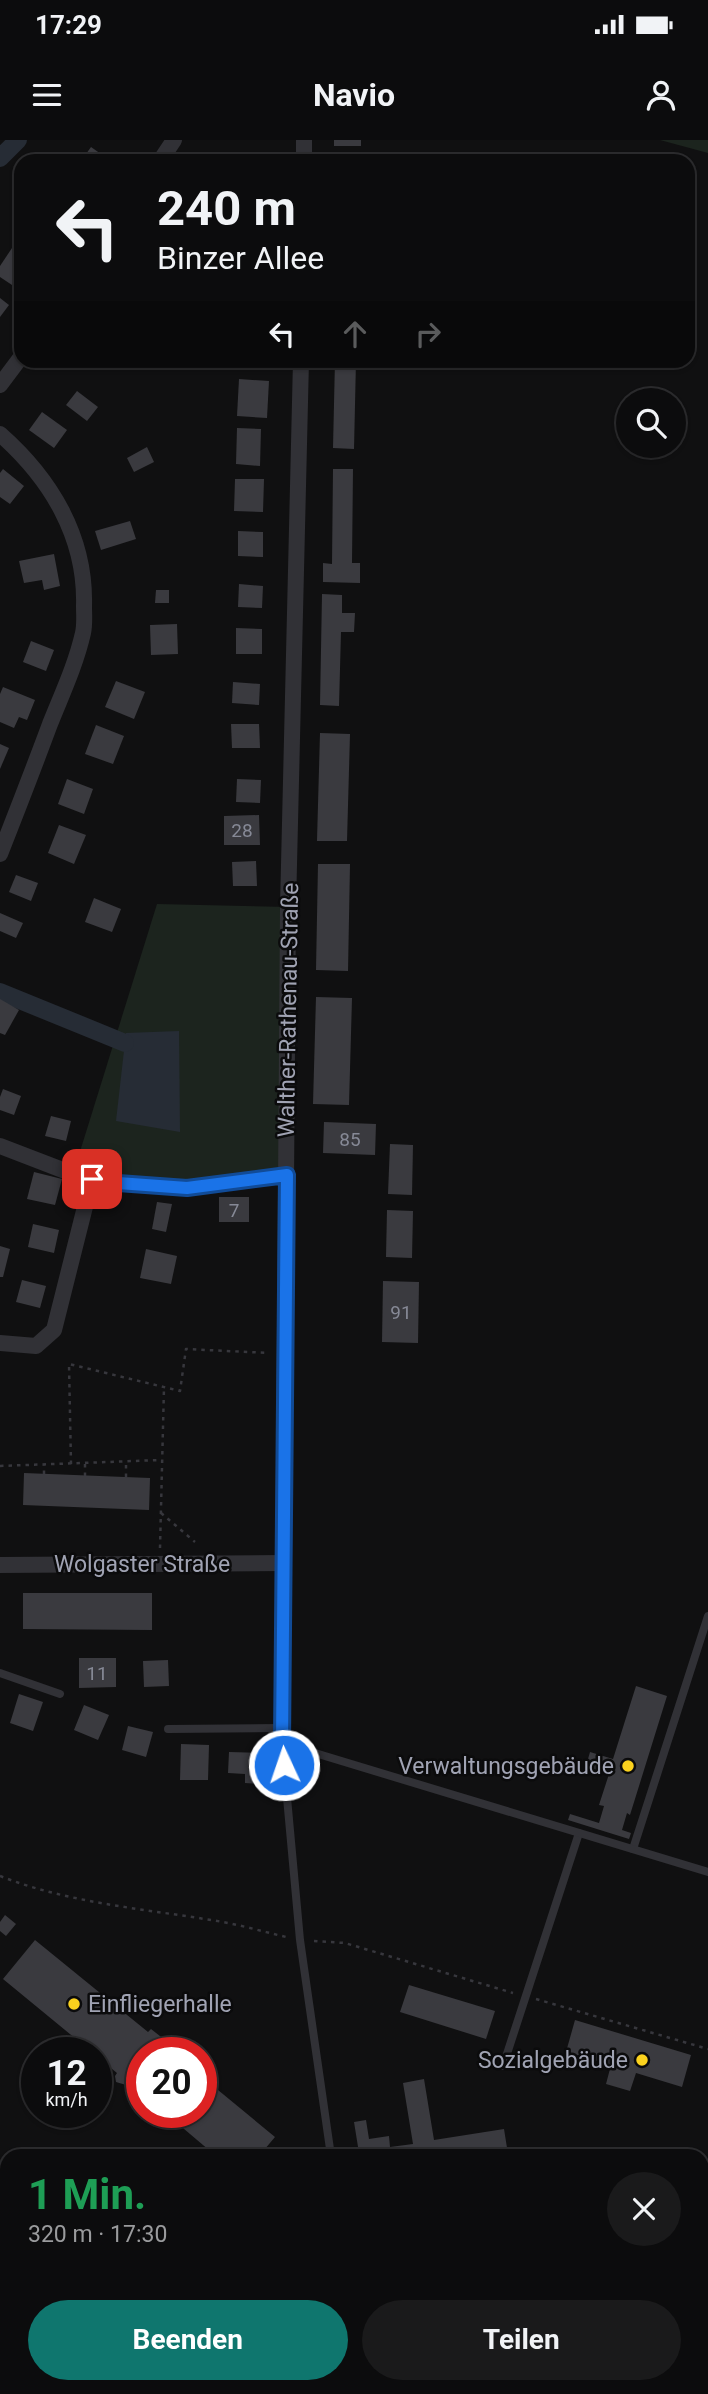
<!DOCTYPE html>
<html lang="de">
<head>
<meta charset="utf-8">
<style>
  body { margin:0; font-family:Roboto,sans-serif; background:#1a1a1b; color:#f1f3f6; height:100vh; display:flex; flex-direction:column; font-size:26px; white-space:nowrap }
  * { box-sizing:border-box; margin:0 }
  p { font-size:23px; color:#9a9b9d }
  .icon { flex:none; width:38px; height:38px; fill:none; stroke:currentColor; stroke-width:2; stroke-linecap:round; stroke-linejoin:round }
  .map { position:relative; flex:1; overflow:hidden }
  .sheet { position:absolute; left:0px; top:2009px; width:709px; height:245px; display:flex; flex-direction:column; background:#0c0c0d; border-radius:21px 21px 0 0; box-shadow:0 2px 5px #0004,0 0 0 2px #2c2c2e }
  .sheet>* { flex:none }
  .hud { position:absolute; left:14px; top:14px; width:681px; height:214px; border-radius:21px; box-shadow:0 2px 5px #0004,0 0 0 2px #2c2c2e; background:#0c0c0d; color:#f1f3f6; overflow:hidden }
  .controls { position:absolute; left:616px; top:248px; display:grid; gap:14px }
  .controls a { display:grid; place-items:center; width:70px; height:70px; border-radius:50%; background:#0c0c0d; box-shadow:0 2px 5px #0004,0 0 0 2px #2c2c2e; font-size:35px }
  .speed { position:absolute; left:21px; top:1897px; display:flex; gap:14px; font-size:35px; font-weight:700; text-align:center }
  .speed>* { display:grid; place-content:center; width:91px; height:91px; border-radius:50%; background:#0c0c0d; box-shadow:0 2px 5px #0004,0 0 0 2px #2c2c2e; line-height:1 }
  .speed small { font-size:18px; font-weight:400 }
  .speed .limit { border:10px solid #d22; background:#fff; color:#111 }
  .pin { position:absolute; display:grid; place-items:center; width:60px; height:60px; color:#fff; margin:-30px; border-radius:14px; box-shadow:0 4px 10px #0006 }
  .me { position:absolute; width:77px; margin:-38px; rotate:357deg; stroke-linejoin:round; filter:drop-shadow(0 0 5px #0008) }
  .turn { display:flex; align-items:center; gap:24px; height:147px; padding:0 28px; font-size:32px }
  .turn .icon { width:91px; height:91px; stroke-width:2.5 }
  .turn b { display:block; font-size:49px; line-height:60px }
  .lanes { display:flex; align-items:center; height:66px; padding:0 28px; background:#0003; justify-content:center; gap:35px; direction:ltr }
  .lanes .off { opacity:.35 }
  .round { display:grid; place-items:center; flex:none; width:74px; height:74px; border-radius:37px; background:#1a1a1b }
  .overview { display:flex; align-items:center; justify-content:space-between; height:119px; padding:0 28px }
  h1 { font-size:42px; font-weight:700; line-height:52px; color:#1e9e55 }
  .button { display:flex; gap:14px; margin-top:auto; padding:14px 28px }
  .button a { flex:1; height:80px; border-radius:42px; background:#0f766e; color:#fff; font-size:28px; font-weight:700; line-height:80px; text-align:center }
  .button a+a { background:#1a1a1b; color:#f1f3f6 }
  .status { display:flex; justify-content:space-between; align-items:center; height:49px; padding:0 35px; background:#0c0c0d; direction:ltr }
  .status svg { height:19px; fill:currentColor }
  header { display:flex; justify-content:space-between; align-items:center; height:91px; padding:0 28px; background:#0c0c0d; font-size:32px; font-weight:700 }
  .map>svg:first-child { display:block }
  .green { fill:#1c241e }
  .water { fill:#262c35 }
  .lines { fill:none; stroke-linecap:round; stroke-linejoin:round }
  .canal { stroke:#262c35; stroke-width:18 }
  .building { fill:#3a3a3f }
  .path { stroke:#37373d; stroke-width:2.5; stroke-dasharray:3.5 5; stroke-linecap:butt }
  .lane { stroke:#313136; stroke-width:8 }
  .street { stroke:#313136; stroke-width:16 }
  .route-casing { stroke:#114b97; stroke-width:18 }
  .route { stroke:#1a73e8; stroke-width:12 }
  .poi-dot { fill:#fbd21e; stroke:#0b0b0c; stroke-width:2.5 }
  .labels { text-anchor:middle; stroke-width:5; stroke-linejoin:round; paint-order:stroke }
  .number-label { font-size:19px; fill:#868996 }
  .street-label { font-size:23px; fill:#a0a3b3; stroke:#0b0b0c }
  .poi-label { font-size:23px; fill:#a0a3b3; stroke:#0b0b0c; text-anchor:end }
</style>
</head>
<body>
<div class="status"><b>17:29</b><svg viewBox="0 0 49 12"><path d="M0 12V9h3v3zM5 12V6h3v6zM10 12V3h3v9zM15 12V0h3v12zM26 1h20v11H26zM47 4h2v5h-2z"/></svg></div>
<header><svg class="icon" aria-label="menu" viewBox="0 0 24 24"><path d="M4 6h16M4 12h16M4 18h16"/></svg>Navio<svg class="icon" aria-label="person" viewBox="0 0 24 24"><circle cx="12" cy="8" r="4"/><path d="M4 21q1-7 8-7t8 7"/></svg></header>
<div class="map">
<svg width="708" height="2254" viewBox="0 0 708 2254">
  <rect width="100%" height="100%" fill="#101011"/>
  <g class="green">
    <path d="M660,0H708V13Z"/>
    <path d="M157,764L288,767L287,1035L187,1048L73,1034Z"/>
  </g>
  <path class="water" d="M179,891L180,992L116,981L126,893Z"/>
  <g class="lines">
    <g class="canal">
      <path d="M0,18L18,0"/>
      <path d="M0,852L125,903"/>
    </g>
  </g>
  <g class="building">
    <rect x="334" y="0" width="27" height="6"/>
    <path d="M91,7L111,21H81Z"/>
    <path d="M247,15L269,18V21H246Z"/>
    <path d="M16,102L21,106V145L18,149L0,137V126Z"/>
    <path d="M0,158L9,165L0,177Z"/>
    <path d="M87,220H103L97,228Z"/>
    <path d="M335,220H356L354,309L333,308Z"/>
    <path d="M239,239L269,241L267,278L237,276Z"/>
    <path d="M77,251L98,267L87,281L66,265Z"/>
    <path d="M42,272L67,290L54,308L29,290Z"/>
    <path d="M237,288L261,289L260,326L236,324Z"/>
    <path d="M147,307L154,322L134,332L127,318Z"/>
    <path d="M3,329L24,346L10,364L0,357V333Z"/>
    <path d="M333,329H353L352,423H360V443L323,442V423L332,424Z"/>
    <path d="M235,339H264L263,372L234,371Z"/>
    <path d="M130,381L136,399L101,410L95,391Z"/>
    <path d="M238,391L263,392V417L238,416Z"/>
    <path d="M54,414L60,446L44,450L42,440L24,443L19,421Z"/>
    <path d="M239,444L263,446L262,468L238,467Z"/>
    <path d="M156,450H169V463H155Z"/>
    <path d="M322,454L342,455V473H355L354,492H341L339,566L320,565Z"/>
    <path d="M177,484L178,514L151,515L150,485Z"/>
    <path d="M236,488L262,489V514H236Z"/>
    <path d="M31,501L54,510L46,531L23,522Z"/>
    <path d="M116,541L145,552L134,579L105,567Z"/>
    <path d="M233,542L260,544L259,565L232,563Z"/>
    <path d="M3,547L35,560L27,580L19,577L14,588L0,582V554Z"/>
    <path d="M231,584H259L260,608H232Z"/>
    <path d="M96,585L124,596L113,624L85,614Z"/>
    <path d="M320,593L350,594L347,701H317Z"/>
    <path d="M0,604L9,608L0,629Z"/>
    <path d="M67,639L93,649L84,674L58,664Z"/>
    <path d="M237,639L261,640L260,663L236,662Z"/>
    <path d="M259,675L260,705H224V676Z"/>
    <path d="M59,685L86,695L74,724L48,713Z"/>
    <path d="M256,721L257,746H233L232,722Z"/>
    <path d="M318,724H350L348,831L316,830Z"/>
    <path d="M16,735L38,743L31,761L9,752Z"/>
    <path d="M94,758L121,769L112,792L85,782Z"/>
    <path d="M0,773L23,783L16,798L0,791Z"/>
    <path d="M316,857L352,858L349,965L313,964Z"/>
    <path d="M0,859L19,870L5,895L0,893Z"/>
    <path d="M3,949L21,956L14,975L0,970V957Z"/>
    <path d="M51,976L71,981L66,1001L45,996Z"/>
    <path d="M324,982L376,984L375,1015L323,1013Z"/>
    <path d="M390,1004L413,1005L412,1055L388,1054Z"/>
    <path d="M34,1032L62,1039L55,1065L27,1059Z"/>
    <rect x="219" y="1057" width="30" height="25"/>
    <path d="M157,1062L172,1064L166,1092L152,1089Z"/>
    <path d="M387,1070L413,1071L412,1118L386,1117Z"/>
    <path d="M33,1084L59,1090L54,1113L28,1107Z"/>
    <path d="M0,1106L10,1109L3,1137H0Z"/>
    <path d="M146,1109L177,1116L171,1144L140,1138Z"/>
    <path d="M22,1140L46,1146L40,1168L16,1162Z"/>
    <path d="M383,1141L419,1142L418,1203L382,1202Z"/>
    <path d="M24,1333L150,1338L149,1370L23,1365Z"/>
    <path d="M23,1453H152V1490L23,1489Z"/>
    <path d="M79,1518H116V1547L79,1548Z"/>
    <path d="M168,1520L169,1546L144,1547L143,1521Z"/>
    <path d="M636,1546L667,1556L630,1675L627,1673L622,1690L631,1693L629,1699L568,1680L570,1674L599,1683L604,1666L599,1665L609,1634L586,1626L590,1612L613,1619Z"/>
    <path d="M19,1554L43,1562L33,1591L10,1583Z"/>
    <path d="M84,1565L109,1575L98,1600L74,1590Z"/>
    <path d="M128,1586L153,1592L146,1617L122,1610Z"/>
    <path d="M181,1604L209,1605L208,1640H180Z"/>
    <path d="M229,1612L267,1613V1634H261V1644L245,1643V1634L228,1633Z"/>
    <path d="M5,1775L16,1784L6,1796L0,1791V1782Z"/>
    <path d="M35,1800L148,1892L151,1889L165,1900L162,1904L173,1913H142V1954L128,1942L126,1945L116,1942L115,1936L117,1933L96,1916V1913H93L3,1839Z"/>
    <path d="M409,1845L495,1871L486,1899L400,1872Z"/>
    <path d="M575,1880L691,1915L682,1947L636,1933L630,1951L606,1944L611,1925L566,1912Z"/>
    <path d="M201,1936L275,1997L259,2016H216L164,1972H201Z"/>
    <path d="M424,1939L434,2000L504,1989L508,2014L494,2016H346L359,2013L354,1982L366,1980L369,1999L389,1996L390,2007L413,2004L403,1943Z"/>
  </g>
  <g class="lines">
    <g class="path">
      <path d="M71,1324L69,1224L180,1251L186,1209L269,1213"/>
      <path d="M0,1326L161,1320"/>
      <path d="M44,1334V1325"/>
      <path d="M85,1336V1323"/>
      <path d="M126,1337V1323"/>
      <path d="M161,1373L195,1402"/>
      <path d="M160,1408L164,1247"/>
      <path d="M0,1736C71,1764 148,1769 223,1782C244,1786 265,1792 286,1797"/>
      <path d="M314,1801L345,1803L513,1853"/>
      <path d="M536,1859L708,1909"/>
    </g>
    <g class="lane">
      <path d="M0,1533L60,1554"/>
      <path d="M168,1589L282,1588"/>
      <path d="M633,1709L708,1476"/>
      <path d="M503,1926L579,1693"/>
      <path d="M331,2016L300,1800L282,1603L708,1732"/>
    </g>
    <g class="street">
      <path d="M304,0V21"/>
      <path d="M160,21L174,0"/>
      <path d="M0,245L21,217"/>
      <path d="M0,294C51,339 86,397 84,466C84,475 85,484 83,493C76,524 62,554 50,584C34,627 17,671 0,714"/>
      <path d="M0,1006L73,1034L118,1043L187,1048L287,1035"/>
      <path d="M0,1203L36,1206L54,1190L92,1039"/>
      <path d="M0,1425L284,1423"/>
      <path d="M282,1603L288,767L301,220"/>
    </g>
  </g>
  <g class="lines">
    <g class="route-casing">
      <path id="route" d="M92,1039L118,1043L187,1048L287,1035L282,1603L284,1625"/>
    </g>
    <use href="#route" class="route"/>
  </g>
  <g class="poi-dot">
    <circle cx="628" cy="1626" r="7"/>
    <circle cx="74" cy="1864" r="7"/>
    <circle cx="642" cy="1920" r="7"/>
  </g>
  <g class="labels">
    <g class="number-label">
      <text x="242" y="697">28</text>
      <text x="350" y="1006">85</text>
      <text x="234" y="1077">7</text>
      <text x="401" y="1179">91</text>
      <text x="97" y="1540">11</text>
    </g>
    <g class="street-label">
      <text transform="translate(288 870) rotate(-89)" y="8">Walther-Rathenau-Straße</text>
      <text x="142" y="1432">Wolgaster Straße</text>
    </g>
    <g class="poi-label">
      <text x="614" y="1634">Verwaltungsgebäude</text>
      <text x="88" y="1872" text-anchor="start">Einfliegerhalle</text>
      <text x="628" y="1928">Sozialgebäude</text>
    </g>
  </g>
</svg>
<div class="controls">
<a><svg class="icon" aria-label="search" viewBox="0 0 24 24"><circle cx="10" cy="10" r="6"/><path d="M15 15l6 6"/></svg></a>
</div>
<div class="speed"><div>12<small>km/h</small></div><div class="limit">20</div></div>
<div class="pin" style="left:92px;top:1039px;background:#d93025"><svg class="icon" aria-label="arrive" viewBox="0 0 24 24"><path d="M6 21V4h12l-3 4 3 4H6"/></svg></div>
<svg class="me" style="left:284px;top:1625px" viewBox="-20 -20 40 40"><circle r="17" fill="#1a73e8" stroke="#fff" stroke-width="3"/><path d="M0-11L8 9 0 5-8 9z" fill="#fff"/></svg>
<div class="hud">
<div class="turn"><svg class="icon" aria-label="left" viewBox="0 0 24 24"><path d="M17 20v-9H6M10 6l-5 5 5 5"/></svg><div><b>240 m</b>Binzer Allee</div></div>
<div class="lanes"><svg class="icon" aria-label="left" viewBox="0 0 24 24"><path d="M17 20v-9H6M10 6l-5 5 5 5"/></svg><svg class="icon off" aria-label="ahead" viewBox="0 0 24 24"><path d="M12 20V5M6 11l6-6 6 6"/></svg><svg class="icon off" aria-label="right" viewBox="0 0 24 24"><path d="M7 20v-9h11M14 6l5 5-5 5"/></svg></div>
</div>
<section class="sheet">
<div class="overview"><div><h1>1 Min.</h1><p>320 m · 17:30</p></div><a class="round"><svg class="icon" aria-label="close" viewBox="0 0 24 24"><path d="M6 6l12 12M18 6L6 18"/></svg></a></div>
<div class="button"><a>Beenden</a><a>Teilen</a></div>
</section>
</div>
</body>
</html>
